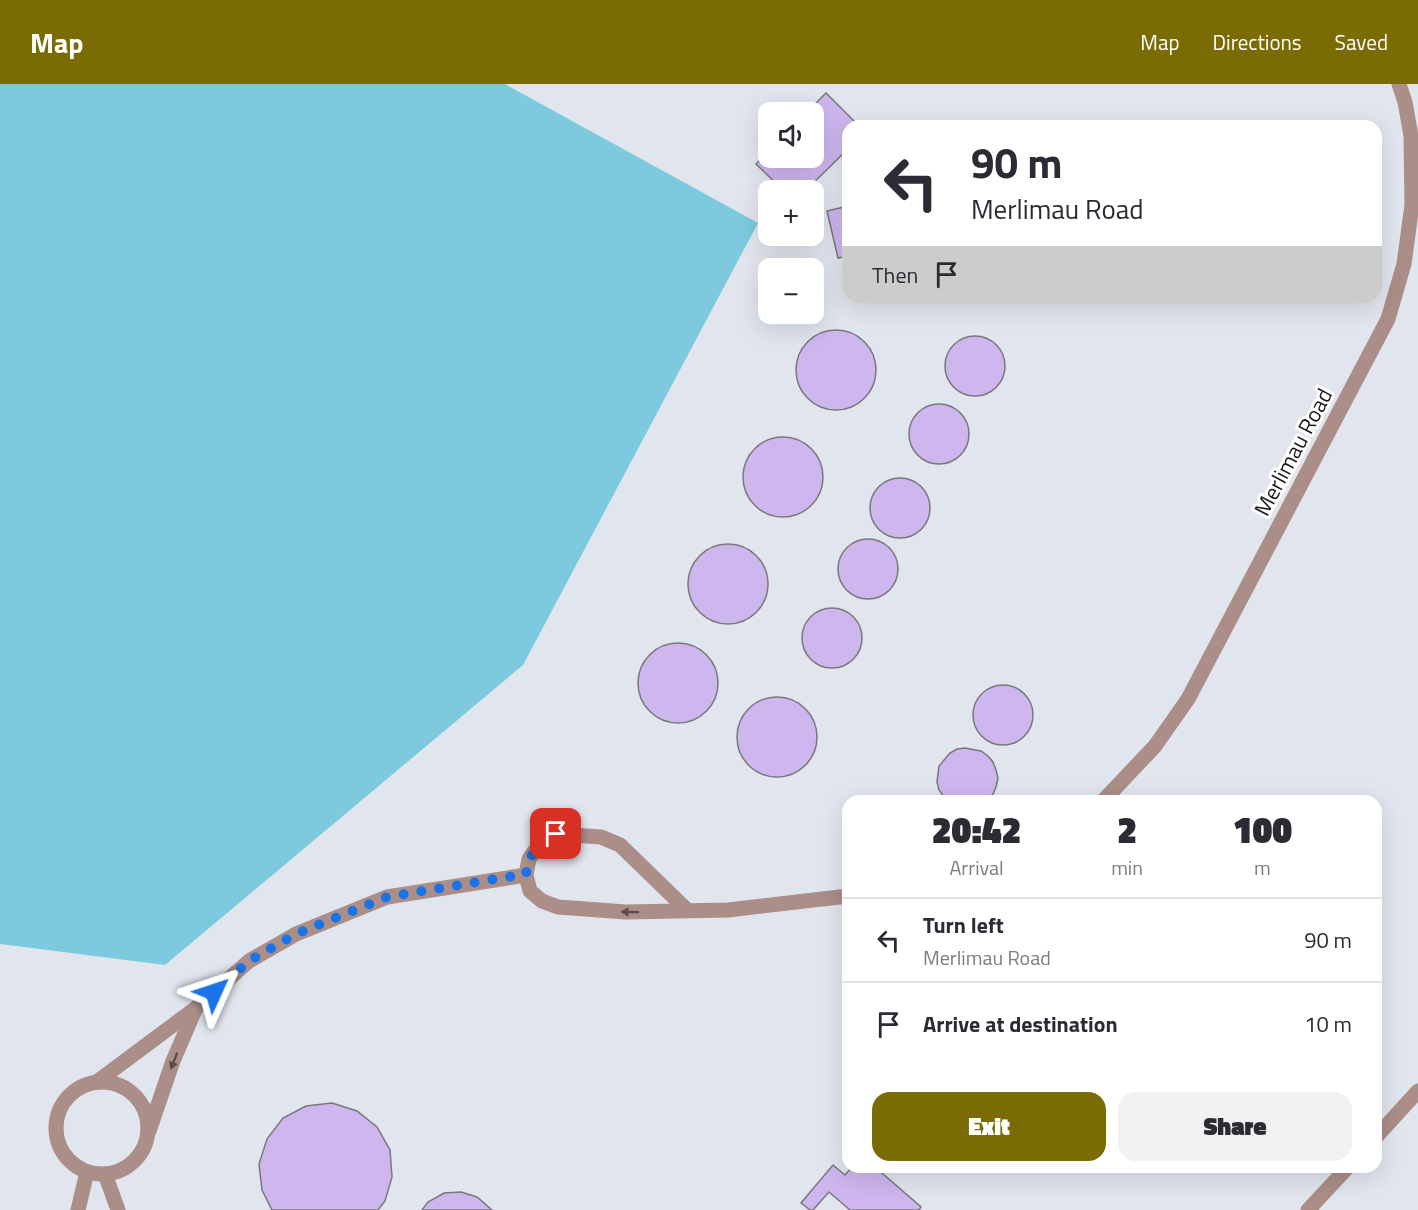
<!DOCTYPE html>
<html lang="en">
<head>
<meta charset="utf-8">
<style>
  body { margin:0; font-family:"Titillium Web",sans-serif; background:#f2f2f3; color:#2b2b33; height:100vh; display:flex; flex-direction:column; font-size:22px; white-space:nowrap }
  * { box-sizing:border-box; margin:0 }
  p { font-size:20px; color:#7c7c81 }
  .icon { flex:none; width:33px; height:33px; fill:none; stroke:currentColor; stroke-width:2; stroke-linecap:round; stroke-linejoin:round }
  .map { position:relative; flex:1; overflow:hidden }
  .side { position:absolute; left:842px; top:711px; width:540px; height:378px; display:flex; flex-direction:column; background:#fff; border-radius:18px; box-shadow:0 6px 24px #0002 }
  .side>* { flex:none }
  .top-card { position:absolute; left:842px; top:36px; width:540px; height:183px; border-radius:18px; box-shadow:0 6px 24px #0002; background:#fff; color:#2b2b33; overflow:hidden }
  .controls { position:absolute; left:758px; top:18px; display:grid; gap:12px }
  .controls a { display:grid; place-items:center; width:66px; height:66px; border-radius:12px; background:#fff; box-shadow:0 6px 24px #0002; font-size:30px }
  .pin { position:absolute; display:grid; place-items:center; width:51px; height:51px; color:#fff; margin:-26px; border-radius:12px; box-shadow:0 3px 9px #0006 }
  .me { position:absolute; width:66px; margin:-33px; rotate:48deg; stroke-linejoin:round; filter:drop-shadow(0 0 4px #0008) }
  .turn { display:flex; align-items:center; gap:21px; height:126px; padding:0 30px; font-size:27px }
  .turn .icon { width:78px; height:78px; stroke-width:2.5 }
  .turn b { display:block; font-size:42px; line-height:51px }
  .then { display:flex; align-items:center; height:57px; padding:0 30px; background:#0003; gap:12px; font-size:22px }
  .eta { display:flex; justify-content:space-evenly; align-items:center; height:102px; text-align:center }
  .eta b { font-size:36px; font-weight:800; line-height:42px }
  .action { display:flex; gap:12px; margin-top:auto; padding:12px 30px }
  .action a { flex:1; height:69px; border-radius:18px; background:#7b6b04; color:#fff; font-size:24px; font-weight:800; line-height:69px; text-align:center }
  .action a+a { background:#f2f2f3; color:#2b2b33 }
  ul { padding:0; list-style:none }
  li { display:flex; align-items:center; gap:18px; height:84px; padding:0 30px; border-top:2px solid #e1e1e2 }
  li div { flex:1 }
  li b { display:block; font-size:22px }
  li em { font-style:normal }
  header { display:flex; align-items:center; gap:36px; box-sizing:border-box; height:84px; padding:0 30px; background:#7b6b04; color:#fff }
  header strong { font-size:28px }
  nav { display:flex; gap:33px; margin-inline-start:auto; font-size:21px }
  .map>svg:first-child { display:block }
  .built { fill:#e1e5ed; fill-rule:evenodd }
  .water { fill:#7dc9dd }
  .building { fill:#ceb6ee; stroke:#79787a; stroke-width:1.5 }
  .lines { fill:none; stroke-linecap:round; stroke-linejoin:round }
  .minor { stroke:#aa8e87; stroke-width:15 }
  .oneway { fill:#5a4e4a }
  .route { stroke:#1a73e8; stroke-width:10; stroke-dasharray:0 18 }
  .labels { text-anchor:middle; stroke-width:6; stroke-linejoin:round; paint-order:stroke }
  .street-label { font-size:22px; fill:#191919; stroke:#fff }
</style>
</head>
<body>
<header>
<strong>Map</strong>
<nav><a>Map</a><a>Directions</a><a>Saved</a></nav>
</header>
<div class="map">
<svg width="1418" height="1126" viewBox="0 0 1418 1126">
  <rect width="100%" height="100%" fill="#f1f2f3"/>
  <path class="built" d="M505,0H1418V1126H0V860L165,881L757,139ZM768,28H813V74H768ZM848,42H1376V213H848ZM768,106H813V152H768ZM768,184H813V230H768ZM848,717H1376V1083H848Z"/>
  <path class="water" d="M0,0H505L758,139L523,581L165,881L0,860Z"/>
  <g class="building">
    <path d="M826,9L859,42H848V65L806,106H783L756,80L768,68V74H813V28H807Z"/>
    <path d="M848,122V172L838,174L827,127Z"/>
    <circle cx="836" cy="286" r="40"/>
    <circle cx="975" cy="282" r="30"/>
    <circle cx="939" cy="350" r="30"/>
    <circle cx="783" cy="393" r="40"/>
    <circle cx="900" cy="424" r="30"/>
    <circle cx="868" cy="485" r="30"/>
    <circle cx="728" cy="500" r="40"/>
    <circle cx="832" cy="554" r="30"/>
    <circle cx="678" cy="599" r="40"/>
    <circle cx="1003" cy="631" r="30"/>
    <circle cx="777" cy="653" r="40"/>
    <path d="M965,664L981,667L988,672L993,678L996,686L998,694L996,703L993,710L987,717H947L939,706L937,698L939,682L950,669L957,665Z"/>
    <path d="M332,1019L357,1027L377,1043L390,1066L392,1093L385,1117L378,1126H272L262,1106L259,1080L267,1055L283,1034L306,1022Z"/>
    <path d="M833,1081L845,1091L852,1083H875L921,1123L919,1126H850L829,1108L813,1126H810L801,1119Z"/>
    <path d="M461,1108L477,1113L492,1126H422L428,1118L444,1109Z"/>
  </g>
  <g class="lines">
    <g class="minor">
      <path d="M1103,717L1155,662L1188,615L1388,235L1404,180L1412,121L1411,52L1405,18L1399,0"/>
      <path d="M688,827L620,761L601,753L556,750L542,757L529,775L526,791L530,807L542,817L558,823L626,828L728,826L848,812"/>
      <path d="M98,997L196,924L249,877L296,850L387,813L526,791"/>
      <circle cx="102" cy="1044" r="46"/>
      <path d="M149,1047L173,977L195,926"/>
      <path d="M1376,1053L1418,1007"/>
      <path d="M105,1090L118,1126"/>
      <path d="M78,1126L87,1088"/>
      <path d="M1308,1126L1348,1083"/>
    </g>
  </g>
  <defs><path id="oneway-solid" d="M-6-.8H1V-3.2L6.5 0L1 3.2V.8H-6Z" transform="scale(1.5)"/></defs>
  <g class="oneway">
    <use href="#oneway-solid" transform="translate(630 828) rotate(-179)"/>
    <use href="#oneway-solid" transform="translate(174 977) rotate(111)"/>
  </g>
  <g class="lines">
    <path class="route" d="M214,908L249,877L296,850L387,813L526,790L529,775L542,758L556,750"/>
  </g>
  <g class="labels">
    <g class="street-label">
      <text transform="translate(1293 368) rotate(-62)" y="8">Merlimau Road</text>
    </g>
  </g>
</svg>
<div class="controls">
<a><svg class="icon" aria-label="sound" viewBox="0 0 24 24"><path d="M4 9h4l5-4v14l-5-4H4zM17 9q2 3 0 6"/></svg></a>
<a>+</a>
<a>−</a>
</div>
<div class="pin" style="left:556px;top:750px;background:#d93025"><svg class="icon" aria-label="arrive" viewBox="0 0 24 24"><path d="M6 21V4h12l-3 4 3 4H6"/></svg></div>
<svg class="me" style="left:214px;top:908px" viewBox="-20 -20 40 40"><path d="M0-17L14 15 0 8-14 15z" fill="#1a73e8" stroke="#fff" stroke-width="4"/></svg>
<div class="top-card">
<div class="turn"><svg class="icon" aria-label="left" viewBox="0 0 24 24"><path d="M17 20v-9H6M10 6l-5 5 5 5"/></svg><div><b>90 m</b>Merlimau Road</div></div>
<div class="then">Then<svg class="icon" aria-label="arrive" viewBox="0 0 24 24"><path d="M6 21V4h12l-3 4 3 4H6"/></svg></div>
</div>
<section class="side">
<div class="eta">
<div><b>20:42</b><p>Arrival</p></div>
<div><b>2</b><p>min</p></div>
<div><b>100</b><p>m</p></div>
</div>
<ul>
<li><svg class="icon" aria-label="left" viewBox="0 0 24 24"><path d="M17 20v-9H6M10 6l-5 5 5 5"/></svg><div><b>Turn left</b><p>Merlimau Road</p></div><em>90 m</em></li>
<li><svg class="icon" aria-label="arrive" viewBox="0 0 24 24"><path d="M6 21V4h12l-3 4 3 4H6"/></svg><div><b>Arrive at destination</b></div><em>10 m</em></li>
</ul>
<div class="action"><a>Exit</a><a>Share</a></div>
</section>
</div>
</body>
</html>
